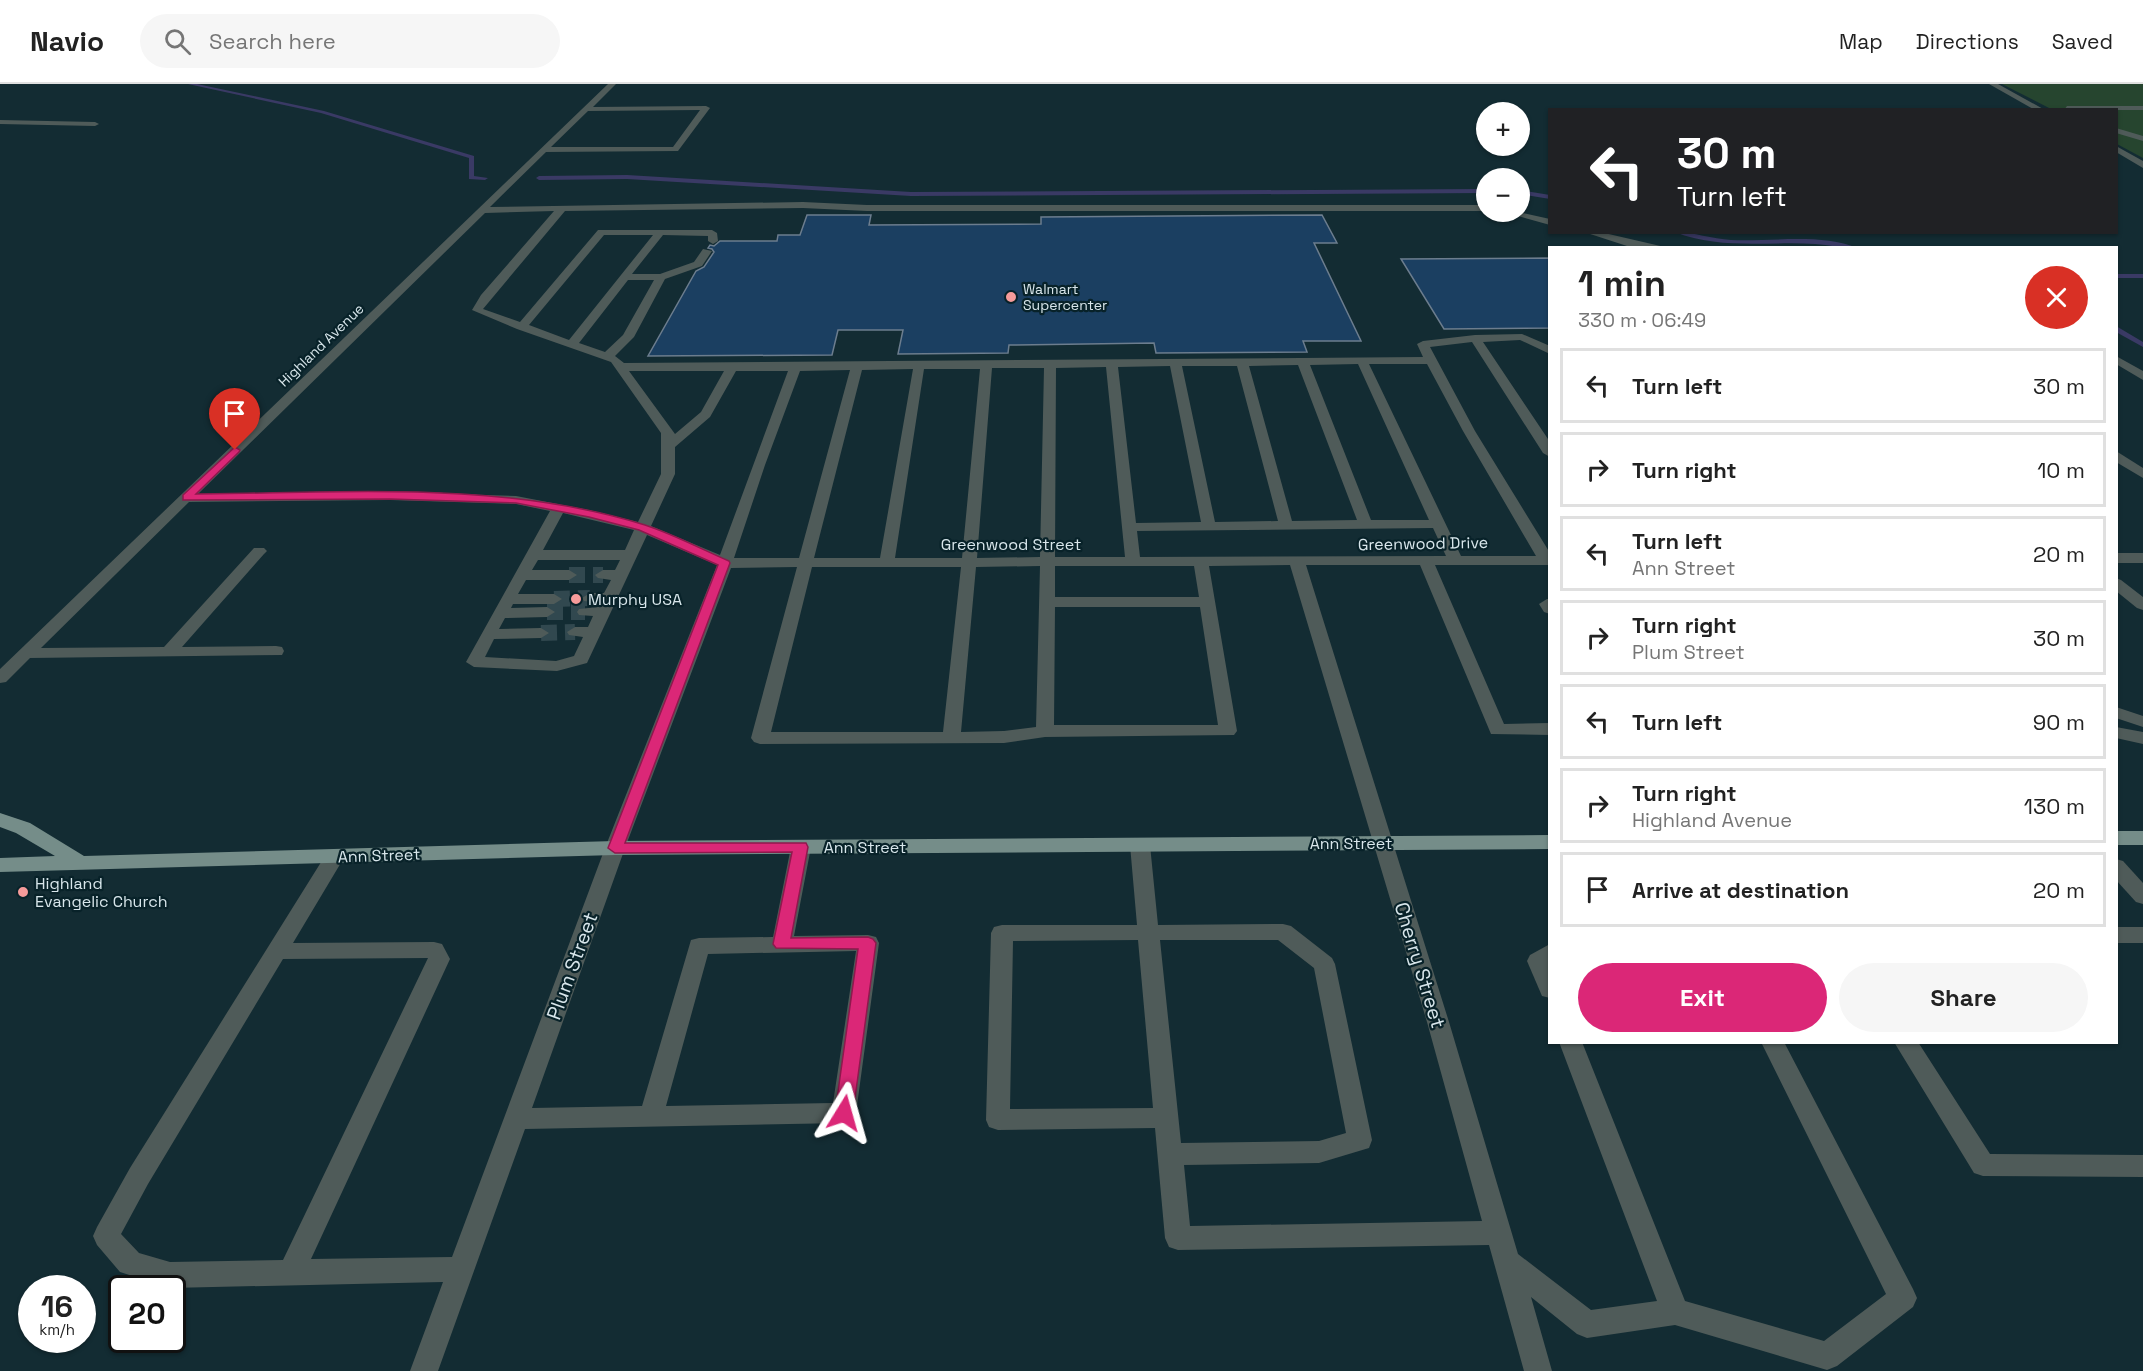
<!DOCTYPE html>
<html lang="en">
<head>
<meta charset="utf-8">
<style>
  body { margin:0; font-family:"Space Grotesk",sans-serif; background:#f6f6f6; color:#222; height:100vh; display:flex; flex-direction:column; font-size:22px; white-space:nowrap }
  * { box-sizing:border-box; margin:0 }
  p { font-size:20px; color:#767676 }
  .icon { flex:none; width:33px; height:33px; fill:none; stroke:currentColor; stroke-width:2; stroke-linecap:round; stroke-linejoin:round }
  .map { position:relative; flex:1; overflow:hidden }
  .panel { position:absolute; left:1548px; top:162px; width:570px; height:798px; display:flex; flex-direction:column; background:#fff; border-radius:0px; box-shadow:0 2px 4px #0004 }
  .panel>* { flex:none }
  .hud { position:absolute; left:1548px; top:24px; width:570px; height:126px; border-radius:0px; box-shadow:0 2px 4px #0004; background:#202124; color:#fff; overflow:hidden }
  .tools { position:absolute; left:1476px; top:18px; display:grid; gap:12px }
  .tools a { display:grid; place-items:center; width:54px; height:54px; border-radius:50%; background:#fff; box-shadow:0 2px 4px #0004; font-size:30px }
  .speed { position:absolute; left:18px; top:1191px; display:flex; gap:12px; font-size:30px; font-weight:700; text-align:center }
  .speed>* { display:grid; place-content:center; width:78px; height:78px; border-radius:50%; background:#fff; box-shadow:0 2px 4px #0004; line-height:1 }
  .speed small { font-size:15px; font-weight:400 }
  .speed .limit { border:3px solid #111; border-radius:9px; background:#fff; color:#111 }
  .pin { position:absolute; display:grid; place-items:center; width:51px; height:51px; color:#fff; margin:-62px -26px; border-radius:50% 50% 50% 0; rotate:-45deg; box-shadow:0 0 6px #0007 }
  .pin .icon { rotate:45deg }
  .me { position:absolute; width:66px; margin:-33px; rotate:8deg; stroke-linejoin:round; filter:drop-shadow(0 0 4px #0008) }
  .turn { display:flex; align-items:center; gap:21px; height:126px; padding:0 30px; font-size:27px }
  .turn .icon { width:78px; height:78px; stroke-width:2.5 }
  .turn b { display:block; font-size:42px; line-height:51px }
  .round { display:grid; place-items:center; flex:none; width:63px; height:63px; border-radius:32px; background:#f6f6f6 }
  .summary { display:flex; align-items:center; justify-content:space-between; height:102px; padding:0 30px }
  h1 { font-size:36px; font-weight:800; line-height:45px }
  .button { display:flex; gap:12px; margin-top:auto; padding:12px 30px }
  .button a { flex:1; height:69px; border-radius:36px; background:#db2777; color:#fff; font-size:24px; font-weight:800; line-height:69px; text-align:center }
  .button a+a { background:#f6f6f6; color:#222 }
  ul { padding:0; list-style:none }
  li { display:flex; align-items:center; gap:18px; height:75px; margin:0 12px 9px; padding:0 18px; border:3px solid #e0e0e0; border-radius:0px }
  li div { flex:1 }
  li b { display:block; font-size:22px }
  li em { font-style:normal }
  header { display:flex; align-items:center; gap:36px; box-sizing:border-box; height:84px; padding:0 30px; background:#fff; border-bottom:2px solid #e0e0e0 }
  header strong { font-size:28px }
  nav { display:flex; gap:33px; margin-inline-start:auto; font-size:21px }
  .search { width:420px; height:54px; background:#f6f6f6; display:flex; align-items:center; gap:15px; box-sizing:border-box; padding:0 21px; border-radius:33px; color:#767676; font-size:22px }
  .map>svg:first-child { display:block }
  .green { fill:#26452f }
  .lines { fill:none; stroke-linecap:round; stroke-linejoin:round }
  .stream { fill:#3a3a65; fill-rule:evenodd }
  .building { fill:#1b3f61; stroke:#6c7d8e; stroke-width:1.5 }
  .minor-tunnel { stroke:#31484f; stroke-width:16; stroke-dasharray:16 8; stroke-linecap:butt }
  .minor { fill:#4f5b59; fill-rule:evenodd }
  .major { fill:#758d89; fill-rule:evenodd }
  .route { fill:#db2777; stroke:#8e194d; stroke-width:1.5 }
  .poi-dot { fill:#f59b9a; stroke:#082229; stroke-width:2 }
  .labels { text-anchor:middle; stroke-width:4.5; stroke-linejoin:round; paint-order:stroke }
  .far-poi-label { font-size:14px; fill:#d8e6eb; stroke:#082229; text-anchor:start }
  .far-street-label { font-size:14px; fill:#d8e6eb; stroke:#082229 }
  .street-label { font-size:16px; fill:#d8e6eb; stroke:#082229 }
  .poi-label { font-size:16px; fill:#d8e6eb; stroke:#082229; text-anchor:start }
  .near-street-label { font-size:20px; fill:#d8e6eb; stroke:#082229 }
</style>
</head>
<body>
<header>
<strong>Navio</strong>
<div class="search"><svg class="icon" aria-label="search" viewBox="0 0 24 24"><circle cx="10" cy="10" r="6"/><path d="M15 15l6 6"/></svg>Search here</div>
<nav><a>Map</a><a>Directions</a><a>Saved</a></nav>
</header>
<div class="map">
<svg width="2143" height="1287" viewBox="0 0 2143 1287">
  <rect width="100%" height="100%" fill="#132c33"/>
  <path class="green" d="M2002,0H2143V74L2117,60L2116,26L2051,25Z"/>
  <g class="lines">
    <g class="stream">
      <path d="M188,0H197L324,27L474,72V92L488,94L485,96L469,95V74L321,29Z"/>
      <path d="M627,91L911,108L1486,105V109L911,112L627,95L539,96L536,94L539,92Z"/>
      <path d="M1520,106L1550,111V115L1520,110Z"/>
      <path d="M1675,148C1694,148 1712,155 1731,156C1769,158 1822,149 1857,164C1842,164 1829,161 1815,160C1769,157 1719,166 1675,148Z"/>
      <rect x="2116" y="190" width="27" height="4"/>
      <path d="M2116,242L2143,258V263L2116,248Z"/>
    </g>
  </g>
  <g class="building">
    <path d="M807,131H871L869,141L1041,140V133L1322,131L1337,159H1314L1361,257H1303L1307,268L1156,269L1154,259L1009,261L1008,269L898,270L903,246H838L832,271L648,272L696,187L704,183L714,168L712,165L708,164L710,161L714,162L720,157H777L778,151H800Z"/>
    <path d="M1550,174V244L1444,245L1401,175Z"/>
  </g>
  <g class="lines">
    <g class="minor-tunnel">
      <path d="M569,491H603"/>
      <path d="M554,515L590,514"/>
      <path d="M547,528H585"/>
      <path d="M541,549L575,548"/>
    </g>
    <g class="minor">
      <path d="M608,0H616L593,23L706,22L710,24L678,67L546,68L490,123L803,118L867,121H1486V127H867L803,124L565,127L483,225L520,238L598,146H712L717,149L718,157L713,160L708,157V152L663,151L632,190H660L694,178L703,165L712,167L702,182L665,195L634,253L615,272L624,279L1423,273L1417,260L1423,257L1475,251L1522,250L1550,262V270L1520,256L1483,258L1550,358V373L1543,369L1472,258L1430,263L1475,347L1550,469V481H1435L1504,640L1550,639V651L1491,650L1420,481H1306L1449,938L1518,1170L1591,1226L1657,1217L1559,958H1582L1685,1217L1824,1257L1886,1210L1761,958H1784L1913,1205L1917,1214L1913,1223L1837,1282L1827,1286L1675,1241L1587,1254L1577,1250L1531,1213L1552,1287H1524L1489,1161L1178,1166L1169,1163L1165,1154L1155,1044L998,1046L989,1043L986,1036L991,849L994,843L1002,841H1137L1130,761L1133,756L1140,754L1147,756L1150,761L1158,841L1283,840L1291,842L1332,874L1335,880L1372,1056L1369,1064L1319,1079L1184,1081L1190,1142L1482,1137L1427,938L1290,481L1209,482L1237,647L1234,651L1045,653L1004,659L760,660L754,658L751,654L797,483L731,484L625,764L532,1024L642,1022L691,856L699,854L773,853L791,763L794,758L801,756L808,758L811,763L794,852L868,851L876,853L879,859L856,1029L853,1036L844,1039L525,1045L438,1287H410L443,1198L170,1204L120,1188L97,1161L93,1152L97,1143L130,1084L328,767L335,765L342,767L345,772L293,859L434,858L442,860L450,875L311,1175L452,1173L605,764L717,481L647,451L587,579L557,587L474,583L466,578L550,427L516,420L390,416L189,418L41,564L164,563L254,464H264L267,467L264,470L182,563L276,562L282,563L284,567L282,571L30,574L6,598L0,599V585ZM700,26L673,63H551L588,27ZM554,127L481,211L472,226L517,245L611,278L661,349V390L638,438L589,426L516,412L390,408L198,410L485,129ZM604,151H653L569,256L529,241ZM628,196H654L623,251L605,268L579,259ZM1358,280L1429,436H1371L1310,281ZM1369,280H1427L1463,347L1536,472H1461ZM1298,281L1357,436L1292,437L1249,282ZM1170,282L1201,438L1136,439L1118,283ZM1182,282H1237L1278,437L1215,438ZM1106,283L1125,473H1055L1056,284ZM992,284H1044L1040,473L977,474ZM913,285L880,474H814L862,286ZM924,285H980L962,474H895ZM850,286L799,474H734L765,381L800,287ZM629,287H724L701,328L675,350ZM736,287H788L720,471L651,442L675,390V363L710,333ZM563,429L634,446L625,466H543ZM1433,444L1446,472L1140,473L1137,447ZM538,476H620L615,486H603L595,491L598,494L611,496L604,509H590L582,514L584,517L600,519L598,523L579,525L577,528L579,531L593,532L588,543H575L567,548L569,551L583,553L574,572L556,577L485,573L494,555L541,554L549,549L541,544L499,545L505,534L547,533L555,528L547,523L511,524L513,520H554L562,515L554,510H518L526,496H569L577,491L569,486H532ZM1040,482L1036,643L1004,647L961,648L976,483ZM1055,482H1194L1199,513H1055ZM812,483H961L943,648H771ZM1055,523H1200L1218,641H1054ZM1138,856L1153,1024L1010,1025L1013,857ZM1160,856H1278L1314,884L1346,1049L1319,1057L1181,1059ZM856,867L833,1019L666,1022L708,870ZM428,874L283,1176L170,1178L139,1169L121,1150L148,1100L283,875Z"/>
      <path d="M1989,0H1998L2045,26H2035Z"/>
      <path d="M2067,22H2143V26H2064Z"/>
      <path d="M0,36L95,38L99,40L95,42L0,40Z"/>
      <path d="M2116,44L2143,52V57L2116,49Z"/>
      <path d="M2116,62L2143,77V84L2116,68Z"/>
      <path d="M1504,128H1518L1550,135V141Z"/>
      <path d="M1584,148H1600L1669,164L1627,162Z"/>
      <path d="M2116,272L2143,287V296L2116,280Z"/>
      <path d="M2116,367L2143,384V394L2116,378Z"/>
      <rect x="2116" y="469" width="27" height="10"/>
      <path d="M2116,494L2121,496L2143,513V526L2137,524L2116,507Z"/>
      <path d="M1547,515H1550V530L1544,528L1539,520Z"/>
      <path d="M2116,623L2143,632V643L2116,634Z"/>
      <path d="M2116,643L2143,648V660L2116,654Z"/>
      <path d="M2116,775L2123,777L2143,799V820L2136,818L2116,796Z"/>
      <rect x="2116" y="843" width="27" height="16"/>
      <path d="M1550,860V914L1542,912L1527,877L1530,871Z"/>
      <path d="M1894,958H1918L1990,1070L2143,1071V1093L1983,1092L1974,1089Z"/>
    </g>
    <g class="major">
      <path d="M0,729L30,739L84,772L615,757L1550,751V765L615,771L0,788V774L55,772L16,749L0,743Z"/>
      <rect x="2116" y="747" width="27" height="14"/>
    </g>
  </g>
  <path class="route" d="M235,363L240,366L239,368L196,410C346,409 501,396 645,441C673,450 701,465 729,477L730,479L625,759H806L808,763L791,854L868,853L873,855L876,859L853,1029L850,1035L844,1037L837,1035L835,1029L858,865L776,864L773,860L792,768L615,769L608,764L718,481L639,446L589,433L516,419L390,415L183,416V411Z"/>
  <g class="poi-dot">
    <circle cx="1011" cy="213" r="6"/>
    <circle cx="576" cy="515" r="6"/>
    <circle cx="23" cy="808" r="6"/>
  </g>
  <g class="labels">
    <g class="far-poi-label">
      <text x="1023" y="210">Walmart<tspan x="1023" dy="16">Supercenter</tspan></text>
    </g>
    <g class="far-street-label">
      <text transform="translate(321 261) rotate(-44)" y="5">Highland Avenue</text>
    </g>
    <g class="street-label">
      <text transform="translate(1423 459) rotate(-1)" y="6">Greenwood Drive</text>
      <text x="1011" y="466">Greenwood Street</text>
      <text x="1351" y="765">Ann Street</text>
      <text x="865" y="769">Ann Street</text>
      <text transform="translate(379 771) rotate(-2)" y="6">Ann Street</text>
    </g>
    <g class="poi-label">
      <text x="588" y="521">Murphy USA</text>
      <text x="35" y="805">Highland<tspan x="35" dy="18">Evangelic Church</tspan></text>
    </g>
    <g class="near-street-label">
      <text transform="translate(1420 881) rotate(73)" y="7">Cherry Street</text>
      <text transform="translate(572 882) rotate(-70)" y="7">Plum Street</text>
    </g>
  </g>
</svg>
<div class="tools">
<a>+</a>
<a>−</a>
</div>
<div class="speed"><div>16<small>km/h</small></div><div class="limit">20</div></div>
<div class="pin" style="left:235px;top:366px;background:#d93025"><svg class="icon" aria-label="arrive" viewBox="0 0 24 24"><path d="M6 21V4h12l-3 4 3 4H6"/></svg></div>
<svg class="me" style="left:844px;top:1029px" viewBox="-20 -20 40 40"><path d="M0-17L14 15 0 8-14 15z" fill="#db2777" stroke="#fff" stroke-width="4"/></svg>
<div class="hud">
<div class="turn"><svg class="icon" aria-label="left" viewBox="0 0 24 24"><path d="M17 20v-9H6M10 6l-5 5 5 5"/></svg><div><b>30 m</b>Turn left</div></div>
</div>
<section class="panel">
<div class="summary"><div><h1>1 min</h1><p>330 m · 06:49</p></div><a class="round" style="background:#d93025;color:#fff"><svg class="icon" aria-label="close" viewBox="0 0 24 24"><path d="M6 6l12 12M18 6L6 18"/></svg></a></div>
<ul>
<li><svg class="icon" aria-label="left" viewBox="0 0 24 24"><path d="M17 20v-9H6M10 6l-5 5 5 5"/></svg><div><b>Turn left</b></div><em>30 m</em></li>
<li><svg class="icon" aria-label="right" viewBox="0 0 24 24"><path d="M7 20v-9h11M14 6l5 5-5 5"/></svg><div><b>Turn right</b></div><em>10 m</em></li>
<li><svg class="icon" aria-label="left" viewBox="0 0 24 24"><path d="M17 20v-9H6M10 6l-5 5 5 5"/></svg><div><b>Turn left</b><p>Ann Street</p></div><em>20 m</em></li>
<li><svg class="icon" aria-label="right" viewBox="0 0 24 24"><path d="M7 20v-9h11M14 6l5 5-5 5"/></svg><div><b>Turn right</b><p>Plum Street</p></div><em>30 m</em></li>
<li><svg class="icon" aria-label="left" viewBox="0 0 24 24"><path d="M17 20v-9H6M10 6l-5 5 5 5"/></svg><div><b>Turn left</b></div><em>90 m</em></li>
<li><svg class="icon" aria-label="right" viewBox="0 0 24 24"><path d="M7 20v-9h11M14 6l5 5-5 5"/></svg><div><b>Turn right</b><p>Highland Avenue</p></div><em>130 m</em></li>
<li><svg class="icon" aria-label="arrive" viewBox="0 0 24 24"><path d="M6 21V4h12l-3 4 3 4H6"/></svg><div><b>Arrive at destination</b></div><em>20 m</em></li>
</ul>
<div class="button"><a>Exit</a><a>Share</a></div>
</section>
</div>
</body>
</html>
